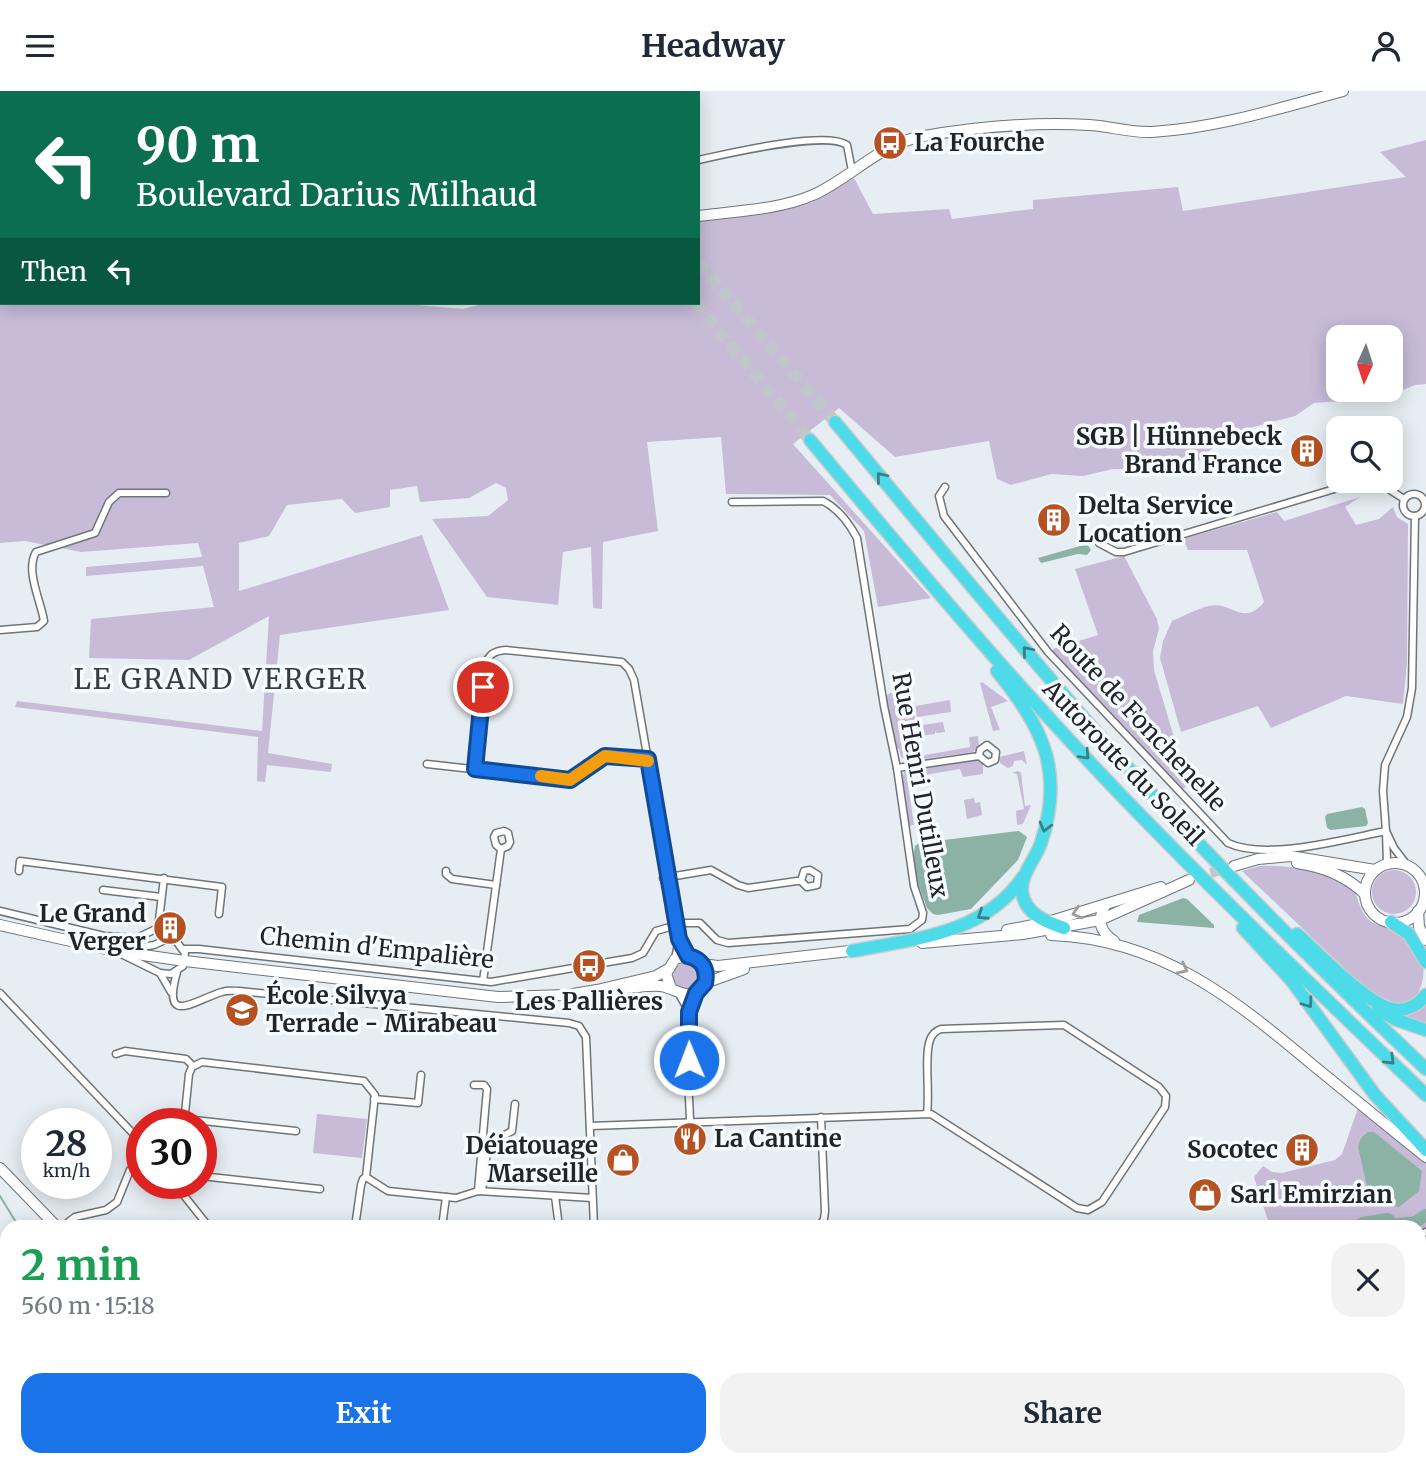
<!DOCTYPE html>
<html lang="en">
<head>
<meta charset="utf-8">
<style>
  body { margin:0; font-family:Merriweather,serif; background:#f2f2f3; color:#1f2937; height:100vh; display:flex; flex-direction:column; font-size:26px; white-space:nowrap }
  * { box-sizing:border-box; margin:0 }
  p { font-size:23px; color:#747a83 }
  .icon { flex:none; width:38px; height:38px; fill:none; stroke:currentColor; stroke-width:2; stroke-linecap:round; stroke-linejoin:round }
  .map { position:relative; flex:1; overflow:hidden }
  .sheet { position:absolute; left:0px; top:1129px; width:1426px; height:247px; display:flex; flex-direction:column; background:#fff; border-radius:21px 21px 0 0; box-shadow:0 4px 18px #0003 }
  .sheet>* { flex:none }
  .banner { position:absolute; left:0px; top:0px; width:700px; height:214px; box-shadow:0 4px 18px #0003; background:#0b6e4f; color:#fff; overflow:hidden }
  .needle { width:46px; rotate:183deg }
  .tools { position:absolute; left:1326px; top:234px; display:grid; gap:14px }
  .tools a { display:grid; place-items:center; width:77px; height:77px; border-radius:14px; background:#fff; box-shadow:0 4px 18px #0003; font-size:35px }
  .speed { position:absolute; left:21px; top:1017px; display:flex; gap:14px; font-size:35px; font-weight:700; text-align:center }
  .speed>* { display:grid; place-content:center; width:91px; height:91px; border-radius:50%; background:#fff; box-shadow:0 4px 18px #0003; line-height:1 }
  .speed small { font-size:18px; font-weight:400 }
  .speed .limit { border:10px solid #d22; background:#fff; color:#111 }
  .pin { position:absolute; display:grid; place-items:center; width:60px; height:60px; color:#fff; margin:-30px; border:4px solid #fff; border-radius:50%; box-shadow:0 2px 7px #0007 }
  .me { position:absolute; width:77px; margin:-38px; rotate:359deg; stroke-linejoin:round; filter:drop-shadow(0 0 5px #0008) }
  .turn { display:flex; align-items:center; gap:24px; height:147px; padding:0 21px; font-size:32px }
  .turn .icon { width:91px; height:91px; stroke-width:2.5 }
  .turn b { display:block; font-size:49px; line-height:60px }
  .then { display:flex; align-items:center; height:66px; padding:0 21px; background:#0003; gap:14px; font-size:26px }
  .round { display:grid; place-items:center; flex:none; width:74px; height:74px; border-radius:21px; background:#f2f2f3 }
  .summary { display:flex; align-items:center; justify-content:space-between; height:119px; padding:0 21px }
  h1 { font-size:42px; font-weight:700; line-height:52px; color:#1e9e55 }
  .button { display:flex; gap:14px; margin-top:auto; padding:14px 21px }
  .button a { flex:1; height:80px; border-radius:21px; background:#1a73e8; color:#fff; font-size:28px; font-weight:700; line-height:80px; text-align:center }
  .button a+a { background:#f2f2f3; color:#1f2937 }
  header { display:flex; justify-content:space-between; align-items:center; height:91px; padding:0 21px; background:#fff; font-size:32px; font-weight:700 }
  .map>svg:first-child { display:block }
  .green { fill:#c7bbd8; fill-rule:evenodd }
  .water { fill:#8cb2a5 }
  .lines { fill:none; stroke-linecap:round; stroke-linejoin:round }
  .stream { stroke:#8cb2a5; stroke-width:2 }
  .river { stroke:#8cb2a5; stroke-width:12 }
  .secondary-tunnel { stroke:#c0c6ca; stroke-width:10; stroke-dasharray:10 5; stroke-linecap:butt }
  .highway-tunnel { stroke:#c0c6ca; stroke-width:12; stroke-dasharray:12 6; stroke-linecap:butt }
  .street-casing { stroke:#6e7579; stroke-width:9 }
  .secondary-casing { stroke:#6e7579; stroke-width:12 }
  .highway-casing { stroke:#cacbcb; stroke-width:15 }
  .street { stroke:#fff; stroke-width:6 }
  .secondary { stroke:#fff; stroke-width:10 }
  .highway { stroke:#4ddbe9; stroke-width:12 }
  .oneway { stroke:#388088 }
  .oneway2 { stroke:#9c9d9e }
  .route-casing { stroke:#114b97; stroke-width:18 }
  .route { stroke:#1a73e8; stroke-width:12 }
  .slow { stroke:#f59e0b; stroke-width:12 }
  .labels { text-anchor:middle; stroke-width:7; stroke-linejoin:round; paint-order:stroke }
  .poi-label { font-size:24px; font-weight:bold; fill:#222527; stroke:#f5fbff; text-anchor:start }
  .street-label { font-size:24px; fill:#222527; stroke:#f5fbff }
  .quarter-label { font-size:28px; letter-spacing:2px; fill:#373d40; stroke:#f5fbff }
</style>
</head>
<body>
<header><svg class="icon" aria-label="menu" viewBox="0 0 24 24"><path d="M4 6h16M4 12h16M4 18h16"/></svg>Headway<svg class="icon" aria-label="person" viewBox="0 0 24 24"><circle cx="12" cy="8" r="4"/><path d="M4 21q1-7 8-7t8 7"/></svg></header>
<div class="map">
<svg width="1426" height="1375" viewBox="0 0 1426 1375">
  <rect width="100%" height="100%" fill="#e7eef3"/>
  <g class="green">
    <path d="M1426,49V293L1415,294L1383,307L1314,312L1295,325L1242,339L1224,347L1196,372L1184,377L1170,379L1113,378L1083,385L1051,383L1011,394L997,388L989,350L895,366L839,317L793,353L931,507L878,516L864,440L830,404L726,403L721,346L647,351L658,440L603,451L602,518L593,517L591,456L563,461L558,514L487,506L432,428L488,425L508,409L506,397L496,392L469,407L420,411L417,395L390,399V416L355,422L342,408L287,414L269,445L239,452V500L422,444L449,519L280,544L268,662L332,673L331,681L267,674L265,691L257,690L258,646L15,616L17,610L262,640L269,525L189,569L89,567L91,528L214,516L203,475L86,485V476L202,466L198,452L81,461L25,450L0,452V169L2,212H393L463,218L487,212H698V130L789,118L813,111L854,87L873,123L949,118L952,128L1033,118V109L1178,96L1183,120L1406,86L1380,61ZM1339,247H1391V299H1339Z"/>
    <path d="M1360,406L1345,416L1356,434L1379,428L1393,416L1397,426L1408,433L1407,572L1403,613L1346,605L1271,637L1258,615L1181,641L1160,567L1163,550L1172,530C1184,525 1196,518 1209,515C1231,509 1243,537 1264,511L1247,459H1188L1183,448L1277,421L1284,430Z"/>
    <path d="M1124,465L1157,528L1159,538L1153,560L1154,579L1181,670L1191,691L1182,699L1052,561L1053,558L1098,544L1075,478Z"/>
    <path d="M982,591L1008,610L991,616L1000,639L993,640L980,592Z"/>
    <path d="M897,600L900,617L913,615L916,633L903,647L905,664L908,671L901,666L899,658L897,657L886,606L888,603Z"/>
    <path d="M950,609L951,621L917,626L915,615Z"/>
    <path d="M943,631L945,641L937,642L935,640V643L911,646L910,644L904,647L916,635Z"/>
    <path d="M978,645L979,655L973,661L910,670L909,667L970,656L969,646Z"/>
    <path d="M1024,660L1027,674L1022,669L1014,670L1013,675L1008,677L1000,672L999,666Z"/>
    <path d="M974,668L983,673V683L963,686L960,678L907,687L914,734L909,735L902,689L904,681L911,678L912,681L916,680V677Z"/>
    <path d="M1018,680L1021,682L1025,715L1031,714L1023,733L1017,734L1016,720L1024,718L1017,683L1012,682Z"/>
    <path d="M974,707L975,712L980,711L982,724L967,728L964,709Z"/>
    <path d="M1259,775C1293,773 1321,781 1351,794C1358,804 1359,819 1368,828C1375,835 1384,835 1392,838C1402,841 1420,865 1423,875C1426,894 1414,919 1393,913C1380,910 1370,901 1361,893L1242,780Z"/>
    <circle cx="1394" cy="801" r="22"/>
    <circle cx="686" cy="885" r="13"/>
    <path d="M1426,911V933L1393,922Z"/>
    <path d="M1358,1017L1426,1072V1375H1350L1333,1369L1419,1368V1136H1270L1254,1086L1263,1075L1272,1081L1282,1082L1335,1069L1342,1063Z"/>
    <path d="M317,1023L367,1028L362,1067L313,1062Z"/>
    <path d="M797,1368L1071,1369V1375H804L796,1371Z"/>
    <path d="M381,1369H595L572,1375H387Z"/>
  </g>
  <g class="water">
    <path d="M1087,453L1091,459L1087,464L1078,463L1041,472L1038,467Z"/>
    <path d="M1362,716L1365,718L1368,732L1366,735L1331,739L1327,737L1325,726L1327,723Z"/>
    <path d="M1019,740L1027,746L1018,769L971,818L938,824L933,823L927,817L918,793L913,768L915,755L919,752Z"/>
    <path d="M1183,807L1187,808L1214,834V837L1137,831L1139,824Z"/>
    <path d="M1368,1041H1374L1422,1080L1419,1100L1399,1116L1380,1112L1367,1095L1358,1056L1361,1047Z"/>
    <path d="M1323,1369V1368L1371,1369L1370,1375H1321Z"/>
  </g>
  <g class="lines">
    <g class="stream">
      <path d="M135,0L143,2"/>
      <path d="M0,1105L19,1136"/>
    </g>
    <g class="river">
      <path d="M1357,1136L1363,1132L1388,1128L1393,1134L1416,1131L1426,1124"/>
      <path d="M0,1158H7"/>
    </g>
    <path class="secondary-tunnel" d="M1196,786L1228,777"/>
    <g class="highway-tunnel">
      <path d="M698,171L835,331"/>
      <path d="M695,212L810,349"/>
    </g>
    <g class="street-casing">
      <g id="street">
        <path d="M646,0L647,2"/>
        <path d="M698,69C726,63 826,39 847,54L852,80"/>
        <path d="M1369,390L1384,395L1404,408"/>
        <path d="M945,396L939,405L944,425L1048,561L1228,752C1267,770 1345,748 1386,740L1383,700L1385,674L1407,626L1412,597L1415,425"/>
        <circle cx="1414" cy="414" r="11"/>
        <path d="M1099,452L1116,461H1124L1361,390"/>
        <path d="M0,539L37,536L44,530C41,510 25,480 36,461L95,442L109,411L119,402H166"/>
        <path d="M427,673L570,689L605,665L648,668"/>
        <path d="M897,677L979,665L988,672L995,669L996,661L987,654L980,659L979,665"/>
        <path d="M476,678L485,574C489,563 494,560 506,559L622,571L629,578L634,589L679,848L688,865"/>
        <path d="M1387,773L1386,740L1394,757L1407,774"/>
        <path d="M19,780L20,770L222,796L219,823"/>
        <path d="M446,780V783L452,788L496,794"/>
        <path d="M164,787L159,829L165,849"/>
        <path d="M663,787L711,779L738,794L748,797L797,790H801L807,796L817,794L818,784L810,779L804,780L801,790"/>
        <path d="M103,799L161,806"/>
        <path d="M0,820L104,845L137,847L160,836"/>
        <path d="M165,849L176,850L185,862L183,875L171,883L160,882L115,860L154,854Z"/>
        <path d="M183,858H199L491,891L632,867L643,862L656,840L684,832H700L717,849L728,852L910,838L922,829L923,822L914,795L897,677L884,615L857,447C849,432 837,417 823,410L732,411"/>
        <path d="M675,868L679,848"/>
        <path d="M177,881C161,938 196,908 222,901C228,899 233,900 239,900L569,932L579,935L586,946L594,1136"/>
        <path d="M160,882L171,901"/>
        <path d="M483,890L501,758L508,755L510,751L508,742L504,740L496,742L494,746L496,754L501,758"/>
        <path d="M0,902L142,1052"/>
        <path d="M679,903L689,921"/>
        <path d="M116,963L125,960L186,968L193,975"/>
        <path d="M474,994H484L487,998L478,1100"/>
        <path d="M374,1008L418,1012L421,984"/>
        <path d="M185,1028L296,1040"/>
        <path d="M690,1030C689,988 681,942 696,902"/>
        <path d="M184,1032L189,983L192,976L202,971L364,990L375,1004L366,1086L388,1100L456,1107L478,1100L592,1107"/>
        <path d="M590,1035L931,1023L1077,1117L1088,1119L1102,1111L1165,1016L1166,1005L1159,996L1064,934L941,938C935,940 932,943 930,949C924,964 930,1002 927,1022"/>
        <path d="M201,1085L320,1098"/>
        <path d="M174,1092L209,1136"/>
        <path d="M482,1100L488,1053L512,1040L515,1013"/>
        <path d="M555,1105L559,1136"/>
        <path d="M62,1136L75,1126L106,1119L117,1111L130,1079L142,1069"/>
        <path d="M355,1136L361,1094L363,1088L366,1086"/>
        <path d="M442,1136L446,1106"/>
        <path d="M819,1136L824,1128L825,1120L821,1026"/>
        <path d="M1419,1144L1426,1141"/>
        <path d="M0,1255L7,1257"/>
        <path d="M7,1327L4,1338L7,1339"/>
        <path d="M100,1368L107,1375"/>
        <path d="M372,1368L378,1375"/>
        <path d="M788,1368L797,1375"/>
        <path d="M1181,1368L1196,1375"/>
        <path d="M50,1375L57,1368"/>
        <path d="M113,1375L119,1368"/>
        <path d="M597,1375L620,1368"/>
        <path d="M744,1375L767,1368"/>
        <path d="M819,1375L824,1368"/>
      </g>
    </g>
    <g class="secondary-casing">
      <g id="secondary">
        <path d="M0,30H2"/>
        <path d="M698,125C736,120 778,119 813,104C849,88 879,54 919,46C974,36 1033,31 1089,34C1110,35 1130,42 1152,41C1218,37 1280,17 1343,0"/>
        <path d="M1297,772C1323,776 1345,784 1365,803"/>
        <circle cx="1395" cy="802" r="30"/>
        <path d="M1234,775L1258,768L1290,765L1375,779"/>
        <path d="M1106,813C1097,828 1099,840 1114,850"/>
        <path d="M1418,820L1419,836L1426,849"/>
        <path d="M0,834L115,860L185,870L498,906L567,904L597,899L656,885L668,878"/>
        <path d="M1007,839L1048,831L1161,796"/>
        <path d="M1051,844C1161,848 1234,908 1314,975C1351,1005 1388,1036 1426,1066"/>
        <path d="M922,852L1023,843L1100,829L1189,789"/>
        <path d="M702,873L718,875L858,859"/>
        <path d="M705,892L744,878"/>
        <path d="M622,897C634,897 648,894 660,895C675,896 693,915 704,894C708,886 706,880 702,873L688,865L675,868L666,883L671,897"/>
        <path d="M0,1077L57,1136"/>
        <path d="M286,1368L292,1375"/>
      </g>
    </g>
    <g class="highway-casing">
      <g id="highway">
        <path d="M508,0L510,2"/>
        <path d="M546,0L548,2"/>
        <path d="M835,331C926,440 1016,551 1111,658C1211,769 1317,875 1426,978"/>
        <path d="M810,349C920,481 1030,612 1150,734C1240,826 1333,915 1426,1004"/>
        <path d="M997,580C1042,636 1065,679 1041,752C1036,767 1020,784 1022,801C1025,823 1046,831 1064,837"/>
        <path d="M1391,831L1409,843L1426,871"/>
        <path d="M1243,837L1292,890L1375,1004L1426,1059"/>
        <path d="M1297,843C1318,862 1367,913 1392,918C1406,921 1418,914 1426,904"/>
        <path d="M852,860C915,848 984,843 1023,786"/>
        <path d="M1378,919L1397,929L1426,939"/>
      </g>
    </g>
    <use href="#street" class="street"/>
    <use href="#secondary" class="secondary"/>
    <use href="#highway" class="highway"/>
  </g>
  <defs><path id="oneway-chevron" d="M-2-3.5L2.5 0L-2 3.5" fill="none" stroke-width="1.6" stroke-linecap="round" stroke-linejoin="round" transform="scale(1.75)"/></defs>
  <g class="oneway">
    <use href="#oneway-chevron" transform="translate(881 386) rotate(-130)"/>
    <use href="#oneway-chevron" transform="translate(1027 560) rotate(-130)"/>
    <use href="#oneway-chevron" transform="translate(1085 664) rotate(47)"/>
    <use href="#oneway-chevron" transform="translate(1045 736) rotate(105)"/>
    <use href="#oneway-chevron" transform="translate(982 824) rotate(147)"/>
    <use href="#oneway-chevron" transform="translate(1308 912) rotate(54)"/>
    <use href="#oneway-chevron" transform="translate(1390 969) rotate(44)"/>
  </g>
  <g class="oneway2">
    <use href="#oneway-chevron" transform="translate(1077 822) rotate(163)"/>
    <use href="#oneway-chevron" transform="translate(1183 878) rotate(27)"/>
  </g>
  <g class="lines">
    <g class="route-casing">
      <path id="route" d="M483,596L475,678L570,689L605,665L648,668L679,848L688,865C702,868 708,878 705,892L696,902L689,921V969"/>
    </g>
    <use href="#route" class="route"/>
    <path class="slow" d="M541,685L570,689L605,665L648,670"/>
  </g>
  <defs>
    <g id="bus-disc" transform="scale(1.75)"><circle r="9.5" fill="#b65121" stroke="#f5fbff"/><path d="M-5-6H5V4H4V6H2V4H-2V6H-4V4H-5ZM-3.5-4V0h7V-4ZM-3.5 1.2v1.5H-2V1.2ZM2 1.2v1.5H3.5V1.2Z" fill="#fff"/></g>
    <g id="building-disc" transform="scale(1.75)"><circle r="9.5" fill="#b65121" stroke="#f5fbff"/><path d="M-4-6H4V6H1V3H-1V6H-4ZM-2.5-4.3h1.7v1.8h-1.7ZM.8-4.3h1.7v1.8H.8ZM-2.5-1h1.7V.8h-1.7ZM.8-1h1.7V.8H.8Z" fill="#fff"/></g>
    <g id="school-disc" transform="scale(1.75)"><circle r="9.5" fill="#b65121" stroke="#f5fbff"/><path d="M0-5L7-2L0 1L-7-2ZM-4 1L0 2.5L4 1V4Q0 6-4 4Z" fill="#fff"/></g>
    <g id="restaurant-disc" transform="scale(1.75)"><circle r="9.5" fill="#b65121" stroke="#f5fbff"/><path d="M-5-6h1v4h1v-4h1v4h1v-4h1v5L-1.5 .5V6h-2V.5L-5-1ZM5-6V6H3V1.5H1.5Q1.5-4 5-6Z" fill="#fff"/></g>
    <g id="shop-disc" transform="scale(1.75)"><circle r="9.5" fill="#b65121" stroke="#f5fbff"/><path d="M-5-2.5h2.3a2.7 3.5 0 0 1 5.4 0H5L5.5 6h-11ZM-1.5-2.5h3a1.5 2.3 0 0 0-3 0Z" fill="#fff"/></g>
  </defs>
  <g fill-rule="evenodd">
    <use href="#bus-disc" x="890" y="52"/>
    <use href="#building-disc" x="1307" y="360"/>
    <use href="#building-disc" x="1054" y="429"/>
    <use href="#building-disc" x="170" y="837"/>
    <use href="#bus-disc" x="589" y="875"/>
    <use href="#school-disc" x="242" y="919"/>
    <use href="#restaurant-disc" x="690" y="1048"/>
    <use href="#building-disc" x="1302" y="1059"/>
    <use href="#shop-disc" x="623" y="1069"/>
    <use href="#shop-disc" x="1205" y="1104"/>
  </g>
  <g class="labels">
    <g class="poi-label">
      <text x="914" y="60">La Fourche</text>
      <text x="1282" y="354" text-anchor="end">SGB | Hünnebeck<tspan x="1282" dy="28">Brand France</tspan></text>
      <text x="1078" y="423">Delta Service<tspan x="1078" dy="28">Location</tspan></text>
      <text x="146" y="831" text-anchor="end">Le Grand<tspan x="146" dy="28">Verger</tspan></text>
      <text x="266" y="913">École Silvya<tspan x="266" dy="28">Terrade - Mirabeau</tspan></text>
      <text x="589" y="919" text-anchor="middle">Les Pallières</text>
      <text x="714" y="1056">La Cantine</text>
      <text x="598" y="1063" text-anchor="end">Déiatouage<tspan x="598" dy="28">Marseille</tspan></text>
      <text x="1278" y="1067" text-anchor="end">Socotec</text>
      <text x="1230" y="1112">Sarl Emirzian</text>
    </g>
    <g class="street-label">
      <text transform="translate(1138 627) rotate(47)" y="8">Route de Fonchenelle</text>
      <text transform="translate(1123 672) rotate(46)" y="8">Autoroute du Soleil</text>
      <text transform="translate(920 694) rotate(80)" y="8">Rue Henri Dutilleux</text>
      <text transform="translate(377 857) rotate(6)" y="8">Chemin d'Empalière</text>
    </g>
    <g class="quarter-label">
      <text x="221" y="598">LE GRAND VERGER</text>
    </g>
  </g>
</svg>
<div class="tools">
<a><svg class="needle" viewBox="-14 -14 28 28"><path d="M0-13l5 13h-10z" fill="#e53935"/><path d="M0 13l5-13h-10z" fill="#747a83"/></svg></a>
<a><svg class="icon" aria-label="search" viewBox="0 0 24 24"><circle cx="10" cy="10" r="6"/><path d="M15 15l6 6"/></svg></a>
</div>
<div class="speed"><div>28<small>km/h</small></div><div class="limit">30</div></div>
<div class="pin" style="left:483px;top:596px;background:#d93025"><svg class="icon" aria-label="arrive" viewBox="0 0 24 24"><path d="M6 21V4h12l-3 4 3 4H6"/></svg></div>
<svg class="me" style="left:689px;top:969px" viewBox="-20 -20 40 40"><circle r="17" fill="#1a73e8" stroke="#fff" stroke-width="3"/><path d="M0-11L8 9 0 5-8 9z" fill="#fff"/></svg>
<div class="banner">
<div class="turn"><svg class="icon" aria-label="left" viewBox="0 0 24 24"><path d="M17 20v-9H6M10 6l-5 5 5 5"/></svg><div><b>90 m</b>Boulevard Darius Milhaud</div></div>
<div class="then">Then<svg class="icon" aria-label="left" viewBox="0 0 24 24"><path d="M17 20v-9H6M10 6l-5 5 5 5"/></svg></div>
</div>
<section class="sheet">
<div class="summary"><div><h1>2 min</h1><p>560 m · 15:18</p></div><a class="round"><svg class="icon" aria-label="close" viewBox="0 0 24 24"><path d="M6 6l12 12M18 6L6 18"/></svg></a></div>
<div class="button"><a>Exit</a><a>Share</a></div>
</section>
</div>
</body>
</html>
